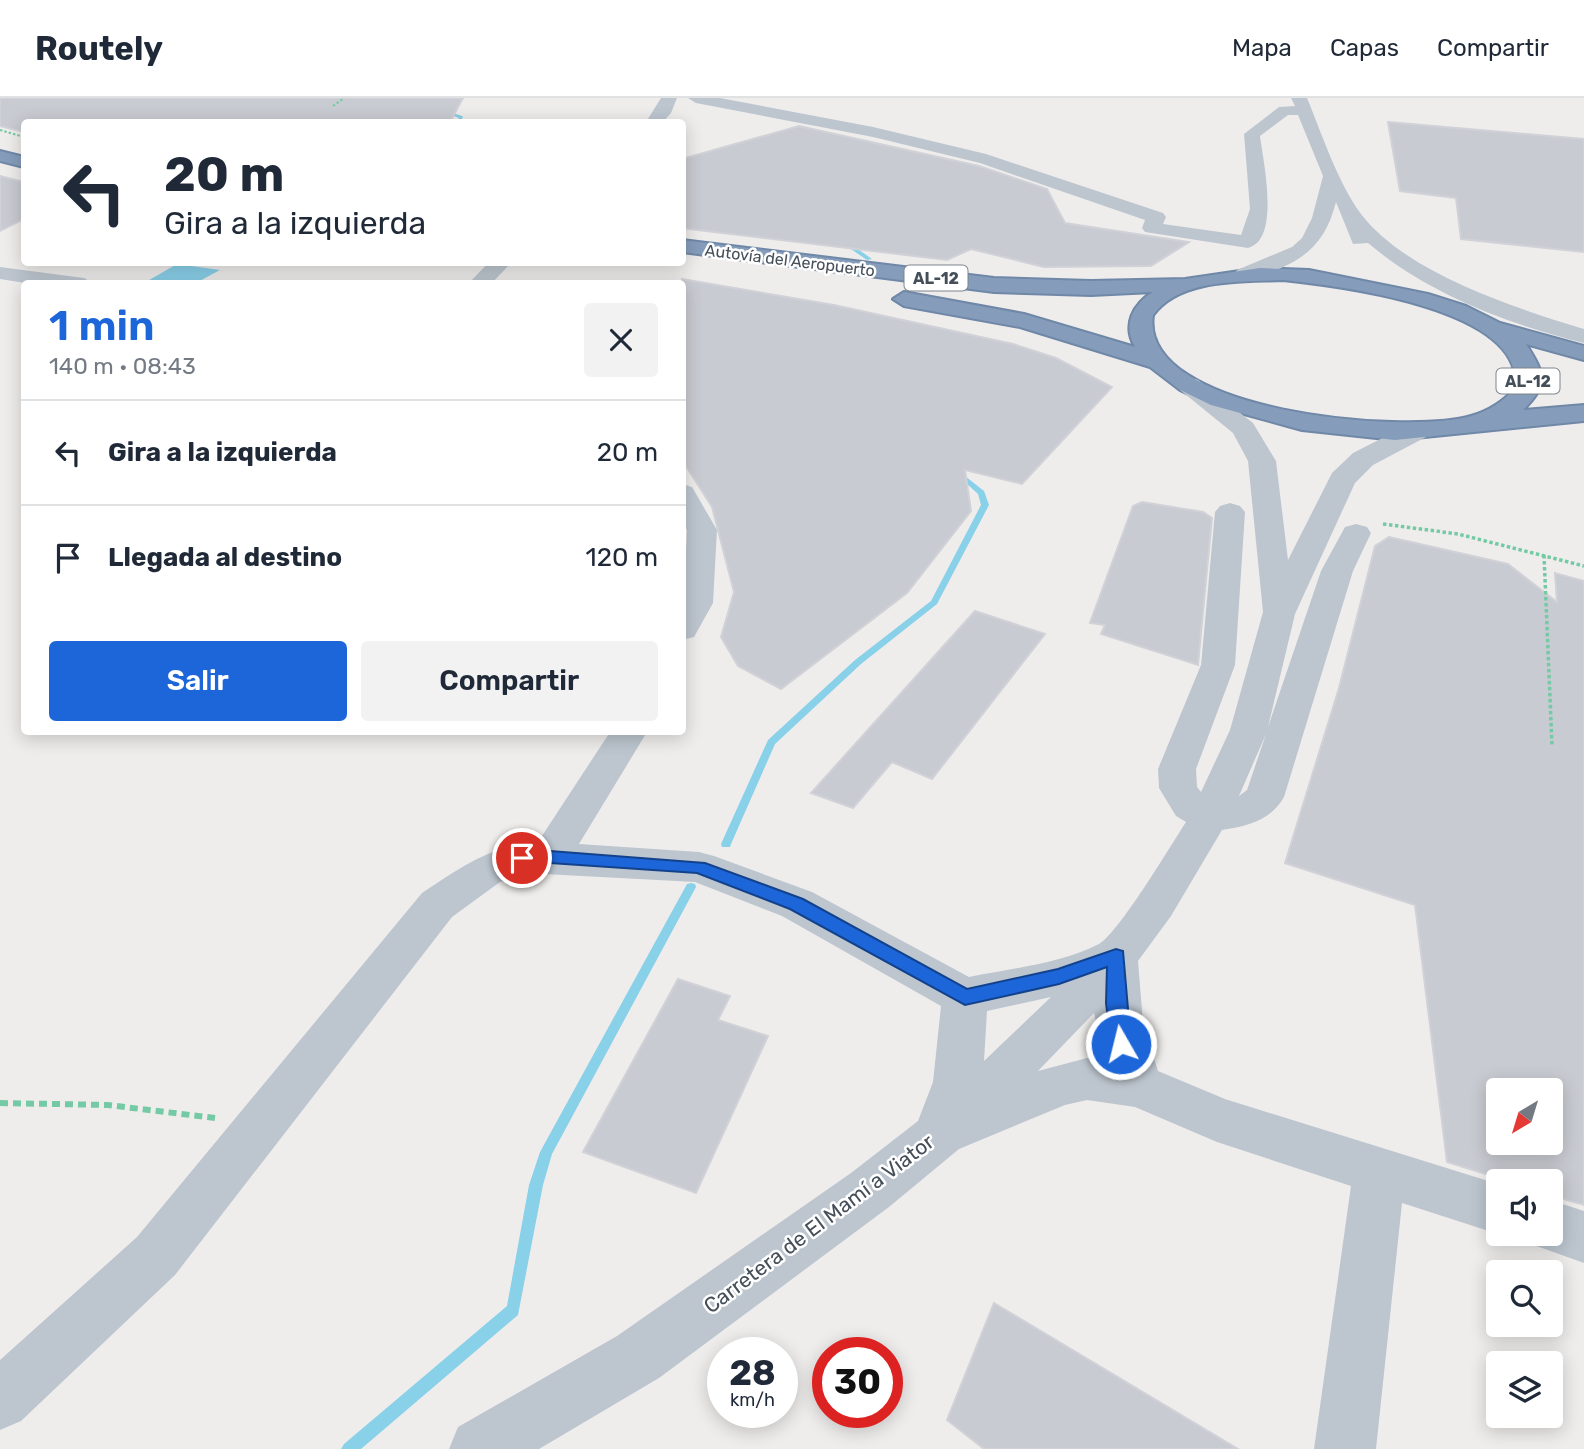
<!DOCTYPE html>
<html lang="es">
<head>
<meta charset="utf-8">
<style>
  body { margin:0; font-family:Rubik,sans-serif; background:#f2f2f3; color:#1f2937; height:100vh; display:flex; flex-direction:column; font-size:26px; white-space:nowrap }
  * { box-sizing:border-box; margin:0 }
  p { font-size:23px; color:#747a83 }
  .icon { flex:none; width:38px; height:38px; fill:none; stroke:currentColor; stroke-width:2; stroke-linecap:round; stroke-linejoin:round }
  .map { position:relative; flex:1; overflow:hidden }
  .drawer { position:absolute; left:21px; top:182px; width:665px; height:455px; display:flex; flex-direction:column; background:#fff; border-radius:7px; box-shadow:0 4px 18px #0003 }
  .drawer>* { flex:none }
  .top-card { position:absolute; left:21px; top:21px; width:665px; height:147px; border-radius:7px; box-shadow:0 4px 18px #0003; background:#fff; color:#1f2937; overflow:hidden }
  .needle { width:46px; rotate:218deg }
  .tools { position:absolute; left:1486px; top:980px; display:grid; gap:14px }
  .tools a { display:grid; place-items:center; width:77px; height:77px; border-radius:7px; background:#fff; box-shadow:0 4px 18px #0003; font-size:35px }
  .speed { position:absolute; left:707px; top:1239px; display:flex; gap:14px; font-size:35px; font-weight:700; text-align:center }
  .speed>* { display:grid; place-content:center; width:91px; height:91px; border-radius:50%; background:#fff; box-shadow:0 4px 18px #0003; line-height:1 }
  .speed small { font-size:18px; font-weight:400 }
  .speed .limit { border:10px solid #d22; background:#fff; color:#111 }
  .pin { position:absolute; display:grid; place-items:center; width:60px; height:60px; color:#fff; margin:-30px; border:4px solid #fff; border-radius:50%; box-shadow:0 2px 7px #0007 }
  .me { position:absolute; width:77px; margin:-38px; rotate:352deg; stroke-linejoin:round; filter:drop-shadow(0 0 5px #0008) }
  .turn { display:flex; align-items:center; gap:24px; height:147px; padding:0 28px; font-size:32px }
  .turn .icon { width:91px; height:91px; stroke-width:2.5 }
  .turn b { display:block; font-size:49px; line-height:60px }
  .round { display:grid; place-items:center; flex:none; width:74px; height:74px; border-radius:7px; background:#f2f2f3 }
  .summary { display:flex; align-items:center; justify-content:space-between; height:119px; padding:0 28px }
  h1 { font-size:42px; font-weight:600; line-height:52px; color:#1d66d9 }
  .primary-button { display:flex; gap:14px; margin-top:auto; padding:14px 28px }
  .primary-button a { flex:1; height:80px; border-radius:7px; background:#1d66d9; color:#fff; font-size:28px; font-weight:600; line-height:80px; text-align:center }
  .primary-button a+a { background:#f2f2f3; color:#1f2937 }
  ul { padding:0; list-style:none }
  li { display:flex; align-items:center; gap:21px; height:105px; padding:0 28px; border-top:2px solid #e0e1e3 }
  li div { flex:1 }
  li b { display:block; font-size:26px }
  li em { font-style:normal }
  header { display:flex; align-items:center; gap:42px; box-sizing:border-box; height:98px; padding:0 35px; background:#fff; border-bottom:2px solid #e0e1e3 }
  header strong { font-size:33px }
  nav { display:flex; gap:38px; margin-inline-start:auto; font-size:24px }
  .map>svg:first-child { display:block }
  .water { fill:#89d0e9 }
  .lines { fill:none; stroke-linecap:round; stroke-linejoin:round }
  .stream { fill:#89d0e9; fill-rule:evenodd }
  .building { fill:#c9cbd2; stroke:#d1d2d8; stroke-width:2; fill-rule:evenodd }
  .highway-casing { stroke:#7088a7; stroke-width:4 }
  .path-far3 { stroke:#74caa4; stroke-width:2; stroke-dasharray:2.5 2; stroke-linecap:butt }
  .path-far2 { stroke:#74caa4; stroke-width:2.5; stroke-dasharray:2.5 2; stroke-linecap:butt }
  .path-far1 { stroke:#74caa4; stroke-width:3.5; stroke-dasharray:3.5 2.5; stroke-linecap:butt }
  .path { stroke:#74caa4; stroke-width:6; stroke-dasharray:8 5; stroke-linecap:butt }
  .minor { fill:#bdc6cf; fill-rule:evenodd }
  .highway { fill:#859dbb; fill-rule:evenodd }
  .route { fill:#1d66d9; stroke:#13428d; stroke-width:2 }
  .labels { text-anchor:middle; stroke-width:5; stroke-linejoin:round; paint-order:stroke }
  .far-street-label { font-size:16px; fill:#454f59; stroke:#fff }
  .shield { fill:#fff; stroke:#7d848b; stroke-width:2 }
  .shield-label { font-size:16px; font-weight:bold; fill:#454f59 }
  .near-street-label { font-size:21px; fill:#454f59; stroke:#fff }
</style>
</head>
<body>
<header>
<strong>Routely</strong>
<nav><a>Mapa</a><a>Capas</a><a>Compartir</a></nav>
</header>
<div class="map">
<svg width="1584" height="1351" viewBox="0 0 1584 1351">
  <rect width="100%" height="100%" fill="#efedec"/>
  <path class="water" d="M177,166L220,172L196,185H144Z"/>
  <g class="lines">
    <g class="stream">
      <path d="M444,12L462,18L463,19L460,24H456L459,20L443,14Z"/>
      <path d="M845,145H849L872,161L867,162L845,147Z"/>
      <path d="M956,371L984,393L989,407L937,506L861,566L775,646L731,746L730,749H722L721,746L768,642L855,562L931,503L981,407L978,396L954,374V372Z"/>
      <path d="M691,785L695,786L696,789L552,1056L543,1087L518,1217L361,1351H341L344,1346L507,1208L529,1087L540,1054L687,786Z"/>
    </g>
  </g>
  <g class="building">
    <path d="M0,0H463L450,24H24V34L0,28Z"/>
    <path d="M1388,24L1584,41V154L1461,141L1456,100L1400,93Z"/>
    <path d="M799,28L979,68L1047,91L1065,125L1189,144L1151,168L1044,169L971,151L947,162L682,130V61Z"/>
    <path d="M0,78L24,84V121L0,133Z"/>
    <path d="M682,181L834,207L1013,246L1056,260L1112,289L1022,386L965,372L971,413L907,495L781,591L738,568L721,539L734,494L712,409L682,362Z"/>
    <path d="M1142,404L1203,414L1212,420L1198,567L1101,536L1105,527L1090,525L1133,408Z"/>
    <path d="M1389,439L1508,466L1557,504L1555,475L1584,483V1107L1550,1097V1083H1508L1447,1064L1415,807L1285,765L1339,590L1375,448ZM1498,992H1550V1045H1498Z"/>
    <path d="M975,513L1045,536L932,681L892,664L853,710L811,695Z"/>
    <path d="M678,881L730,898L718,922L768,938L696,1095L583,1054Z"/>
    <path d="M994,1205L1238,1351H984L947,1322Z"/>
  </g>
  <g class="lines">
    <g class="highway-casing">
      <g id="highway">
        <path d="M0,53L24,59V69L0,63Z"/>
        <path d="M682,142L994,180L1091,183L1185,181L1260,170L1309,172L1428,196L1466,208L1500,225L1584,248V262L1526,246C1545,276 1549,286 1523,312L1584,307V323L1395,342L1302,332L1211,307L1180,292L1150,269L1020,229L904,208L893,201L904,194L1024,216L1135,249C1122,227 1133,206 1153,194L1091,197L994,194L682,154ZM1283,182C1339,188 1526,210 1515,290C1503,304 1488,313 1471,318C1406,337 1139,315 1153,217C1180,180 1242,184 1283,182Z"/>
      </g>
    </g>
    <g class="path-far3">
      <path d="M333,8L344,0"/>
      <path d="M0,32L24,39"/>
    </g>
    <path class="path-far2" d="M453,164L467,166"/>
    <g class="path-far1">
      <path d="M1383,426L1458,436L1584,468"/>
      <path d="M1544,457L1552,647"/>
    </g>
    <path class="path" d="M0,1005L108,1007L215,1020"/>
    <g class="minor">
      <path d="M661,0H677L671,15L663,24H646Z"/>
      <path d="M688,0H720L873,29L986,56L1163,115L1166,119L1163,126L1241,137L1250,111L1244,36L1279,9L1295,8L1291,0H1307C1322,36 1337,83 1361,116C1406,175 1515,210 1584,231V245C1508,226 1428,196 1368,145L1353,146L1336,104C1326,143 1307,161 1269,175C1258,179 1249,184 1237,182L1234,177L1237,172L1292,149L1302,140L1312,120L1323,78L1298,17H1288L1260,38C1263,62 1281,142 1248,150L1145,134L1142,130L1145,122L980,65L873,39L696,5Z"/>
      <path d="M489,164H512L491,186H468Z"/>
      <path d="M0,169L84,180L94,186H31L0,181Z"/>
      <path d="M1189,279L1198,282L1253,325L1276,363L1288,462L1332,375L1353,355L1408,327H1426L1430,333L1426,339L1373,367L1355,385L1295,516L1268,629L1321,473L1345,429L1356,426L1367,429L1371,435L1353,473L1284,699C1270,723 1248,728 1222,732L1171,818L1138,863L1143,925L1158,973L1225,1001L1498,1086V1136L1402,1105L1376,1351H1314L1351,1088L1217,1044L1135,1009L1087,1002L1065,1007L959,1051L889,1109L659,1280L539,1351H449L458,1329L617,1238L851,1075L918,1023L933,984L941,908L782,818L695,784L525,775L500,784L452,819L175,1177L21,1323L0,1332V1262L137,1139L422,795C458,771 493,746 538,744L610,634H647L579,746L699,754L714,758L812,794L969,879C1012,870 1060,866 1099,846C1118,836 1171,747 1186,724L1176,718L1159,690L1158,671L1201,567L1215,414L1220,408L1230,405L1240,408L1245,414L1235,567L1196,671L1197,689L1201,694L1230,632L1263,514L1248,363L1233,335L1180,292L1176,287L1180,282ZM1266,636L1247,692L1239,698ZM1051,899L984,963L987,913ZM1094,915L1105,962L1087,960L1038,973Z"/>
      <path d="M682,386L692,389L717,432L713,505L694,539L682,542L687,432L682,424Z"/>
      <path d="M1550,1102L1584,1113V1165L1531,1146L1526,1136H1550Z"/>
    </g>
    <use href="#highway" class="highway"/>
  </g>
  <path class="route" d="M550,753L705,765L803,801L967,891L1058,871L1116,851L1123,853L1131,946L1128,951L1121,954L1114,951L1111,946L1106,905L1107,869L1059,886L965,907L790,811L697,775L550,765L522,767L513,760L522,754Z"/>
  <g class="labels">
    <g class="far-street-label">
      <text transform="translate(790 162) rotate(7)" y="6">Autovía del Aeropuerto</text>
    </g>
    <g class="shield">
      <rect x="904.5" y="167.5" width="63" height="25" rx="5"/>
      <rect x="1496.5" y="270.5" width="63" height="25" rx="5"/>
    </g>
    <g class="shield-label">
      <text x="936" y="186">AL-12</text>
      <text x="1528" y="289">AL-12</text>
    </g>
    <g class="near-street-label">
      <text transform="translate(819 1126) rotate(-37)" y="7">Carretera de El Mamí a Viator</text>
    </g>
  </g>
</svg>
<div class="tools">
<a><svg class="needle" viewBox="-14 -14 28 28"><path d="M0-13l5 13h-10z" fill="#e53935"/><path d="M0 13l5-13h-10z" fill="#747a83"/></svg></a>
<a><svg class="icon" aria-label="sound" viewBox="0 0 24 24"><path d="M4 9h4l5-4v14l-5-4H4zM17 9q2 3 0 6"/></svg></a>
<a><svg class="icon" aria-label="search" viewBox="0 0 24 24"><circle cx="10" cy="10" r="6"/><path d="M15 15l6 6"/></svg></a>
<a><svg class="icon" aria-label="layers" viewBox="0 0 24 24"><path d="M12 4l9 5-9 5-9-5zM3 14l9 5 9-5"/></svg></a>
</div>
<div class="speed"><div>28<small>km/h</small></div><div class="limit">30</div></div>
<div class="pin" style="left:522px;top:760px;background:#d93025"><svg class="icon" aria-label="arrive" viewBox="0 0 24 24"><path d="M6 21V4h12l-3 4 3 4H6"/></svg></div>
<svg class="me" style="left:1121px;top:946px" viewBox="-20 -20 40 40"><circle r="17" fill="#1d66d9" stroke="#fff" stroke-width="3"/><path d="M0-11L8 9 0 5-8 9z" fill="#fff"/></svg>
<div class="top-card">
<div class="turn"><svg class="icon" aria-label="left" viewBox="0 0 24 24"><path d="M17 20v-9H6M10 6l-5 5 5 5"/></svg><div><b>20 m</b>Gira a la izquierda</div></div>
</div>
<section class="drawer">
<div class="summary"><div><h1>1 min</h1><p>140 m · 08:43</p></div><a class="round"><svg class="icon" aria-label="close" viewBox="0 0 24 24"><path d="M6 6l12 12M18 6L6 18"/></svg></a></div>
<ul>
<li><svg class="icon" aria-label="left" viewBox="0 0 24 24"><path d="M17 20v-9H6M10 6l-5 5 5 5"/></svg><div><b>Gira a la izquierda</b></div><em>20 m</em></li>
<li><svg class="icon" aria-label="arrive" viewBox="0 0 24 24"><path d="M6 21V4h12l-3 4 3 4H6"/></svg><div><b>Llegada al destino</b></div><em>120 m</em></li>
</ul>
<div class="primary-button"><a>Salir</a><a>Compartir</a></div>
</section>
</div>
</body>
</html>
